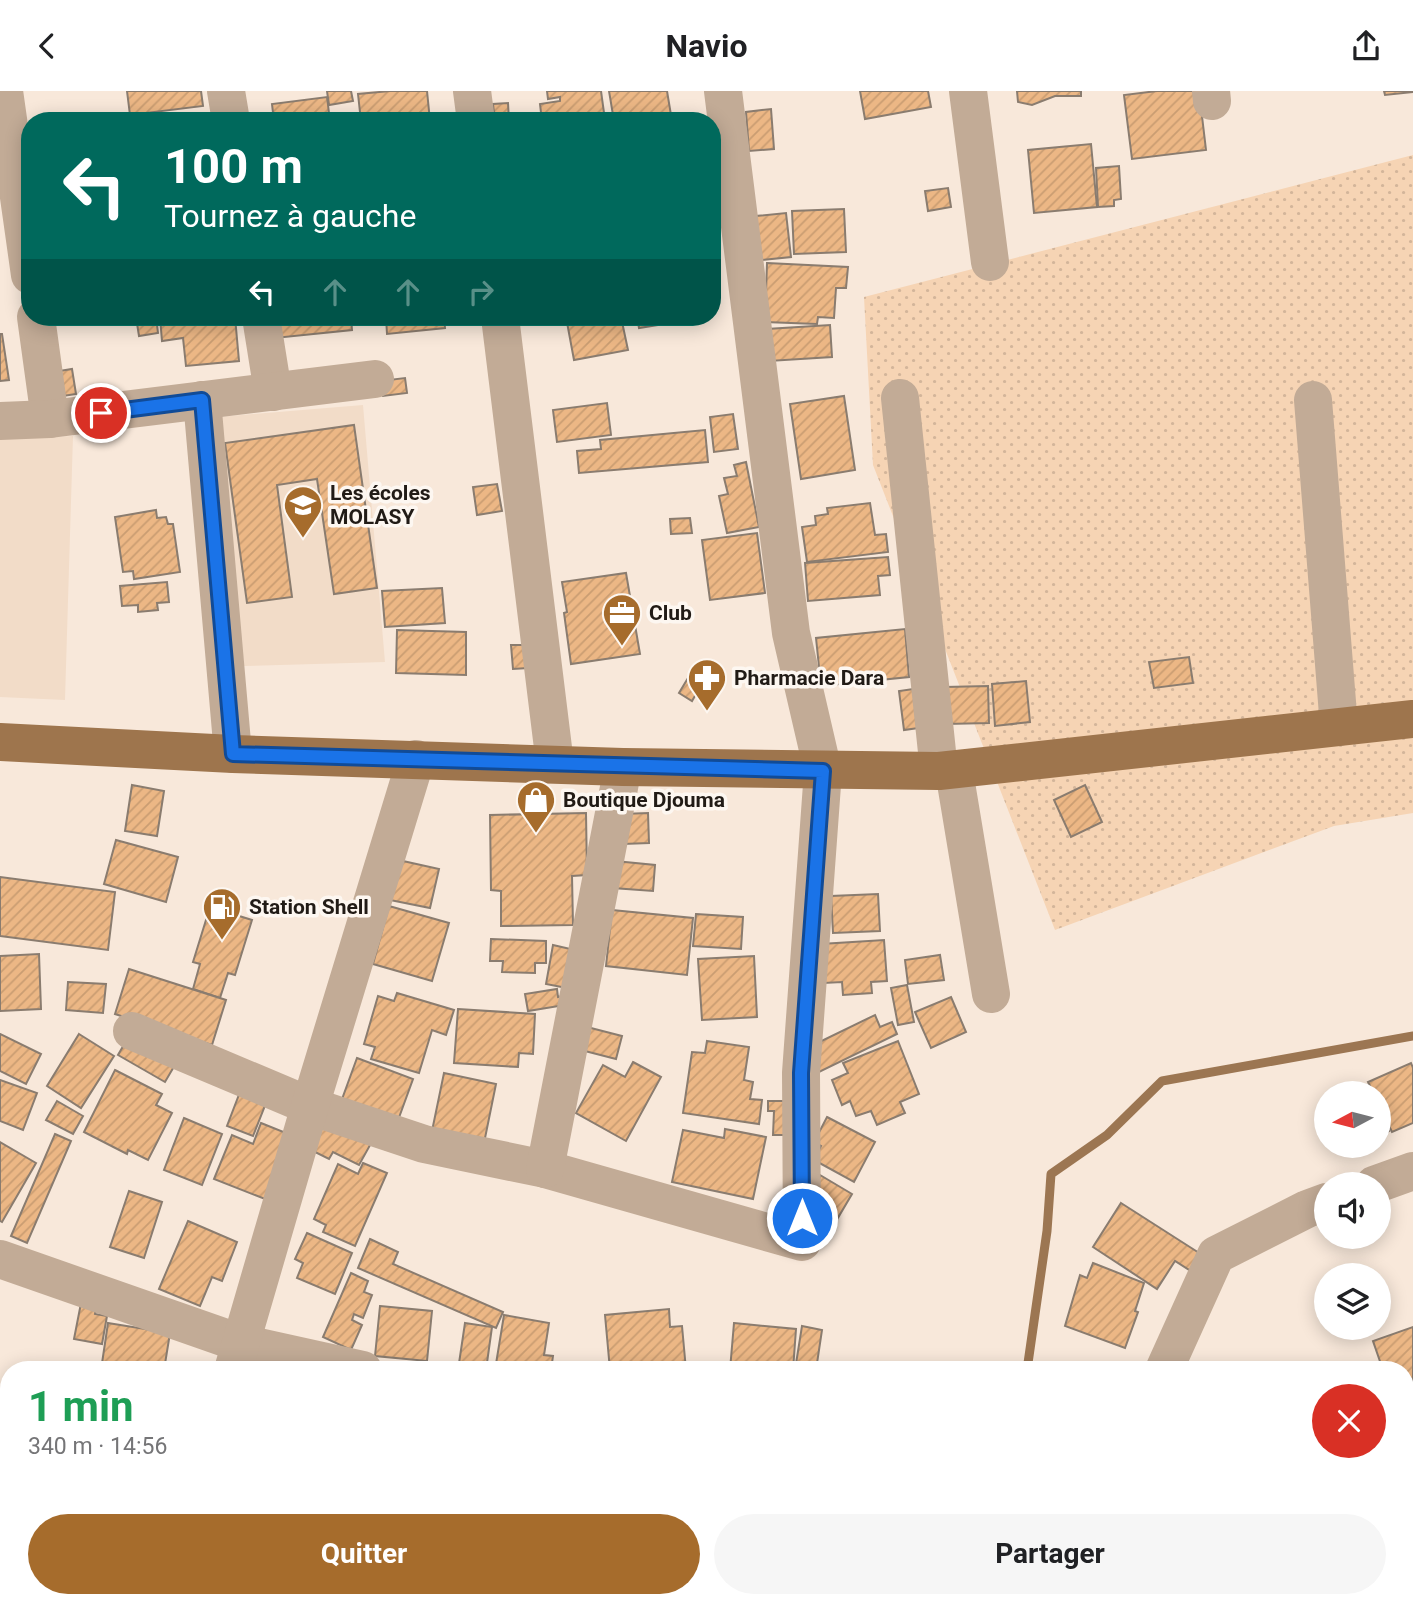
<!DOCTYPE html>
<html lang="fr">
<head>
<meta charset="utf-8">
<style>
  body { margin:0; font-family:Roboto,sans-serif; background:#f6f6f6; color:#202124; height:100vh; display:flex; flex-direction:column; font-size:26px; white-space:nowrap }
  * { box-sizing:border-box; margin:0 }
  p { font-size:23px; color:#757577 }
  .icon { flex:none; width:38px; height:38px; fill:none; stroke:currentColor; stroke-width:2; stroke-linecap:round; stroke-linejoin:round }
  .map { position:relative; flex:1; overflow:hidden }
  .panel { position:absolute; left:0px; top:1270px; width:1414px; height:247px; display:flex; flex-direction:column; background:#fff; border-radius:28px 28px 0 0; box-shadow:0 4px 18px #0003 }
  .panel>* { flex:none }
  .hud { position:absolute; left:21px; top:21px; width:700px; height:214px; border-radius:28px; box-shadow:0 4px 18px #0003; background:#00695c; color:#fff; overflow:hidden }
  .needle { width:46px; rotate:263deg }
  .tools { position:absolute; left:1314px; top:990px; display:grid; gap:14px }
  .tools a { display:grid; place-items:center; width:77px; height:77px; border-radius:50%; background:#fff; box-shadow:0 4px 18px #0003; font-size:35px }
  .pin { position:absolute; display:grid; place-items:center; width:60px; height:60px; color:#fff; margin:-30px; border:4px solid #fff; border-radius:50%; box-shadow:0 2px 7px #0007 }
  .me { position:absolute; width:77px; margin:-38px; rotate:0deg; stroke-linejoin:round; filter:drop-shadow(0 0 5px #0008) }
  .turn { display:flex; align-items:center; gap:24px; height:147px; padding:0 28px; font-size:32px }
  .turn .icon { width:91px; height:91px; stroke-width:2.5 }
  .turn b { display:block; font-size:49px; line-height:60px }
  .lanes { display:flex; align-items:center; height:66px; padding:0 28px; background:#0003; justify-content:center; gap:35px; direction:ltr }
  .lanes .off { opacity:.35 }
  .round { display:grid; place-items:center; flex:none; width:74px; height:74px; border-radius:37px; background:#f6f6f6 }
  .head { display:flex; align-items:center; justify-content:space-between; height:119px; padding:0 28px }
  h1 { font-size:42px; font-weight:700; line-height:52px; color:#1e9e55 }
  .button { display:flex; gap:14px; margin-top:auto; padding:14px 28px }
  .button a { flex:1; height:80px; border-radius:42px; background:#a66c2c; color:#fff; font-size:28px; font-weight:700; line-height:80px; text-align:center }
  .button a+a { background:#f6f6f6; color:#202124 }
  header { display:flex; justify-content:space-between; align-items:center; height:91px; padding:0 28px; background:#fff; font-size:32px; font-weight:700 }
  .map>svg:first-child { display:block }
  .built { fill:#f2dcc8 }
  .grass { fill:url(#grass-dots) }
  .lines { fill:none; stroke-linecap:round; stroke-linejoin:round }
  .stream { stroke:#9c7652; stroke-width:9 }
  .building { fill:url(#building-hatch); stroke:#8a7c6f; stroke-width:2 }
  .minor { stroke:#c2ab96; stroke-width:38 }
  .major { stroke:#9e754d; stroke-width:38 }
  .route-casing { stroke:#114b97; stroke-width:18 }
  .route { stroke:#1a73e8; stroke-width:12 }
  .labels { text-anchor:middle; stroke-width:7; stroke-linejoin:round; paint-order:stroke }
  .poi-label { font-size:21px; font-weight:bold; fill:#211b16; stroke:#fdf7f1; text-anchor:start }
</style>
</head>
<body>
<header><svg class="icon" aria-label="back" viewBox="0 0 24 24"><path d="M15 5l-7 7 7 7"/></svg>Navio<svg class="icon" aria-label="share" viewBox="0 0 24 24"><path d="M12 15V3M7 8l5-5 5 5M5 13v7h14v-7"/></svg></header>
<div class="map">
<svg width="1413" height="1517" viewBox="0 0 1413 1517">
  <defs>
    <pattern id="grass-dots" width="8" height="8" patternUnits="userSpaceOnUse" patternTransform="scale(1.75)"><rect width="8" height="8" fill="#f6d4b4"/><path d="M2 2h.1M6 6h.1" fill="none" stroke="#d3b59a" stroke-width="1.8" stroke-linecap="round"/></pattern>
    <pattern id="building-hatch" width="6" height="6" patternUnits="userSpaceOnUse" patternTransform="scale(1.75)"><rect width="6" height="6" fill="#ecb785"/><path d="M-1 1l2-2M0 6l6-6M5 7l2-2" fill="none" stroke="#ca9d72"/></pattern>
  </defs>
  <rect width="100%" height="100%" fill="#f8e8da"/>
  <g class="built">
    <path d="M363,314L385,571L244,575L218,326Z"/>
    <path d="M73,345L65,609L0,606V348Z"/>
  </g>
  <path class="grass" d="M1413,64V722L1334,735L1055,839L873,374L864,206Z"/>
  <g class="lines">
    <g class="stream">
      <path d="M1027,1279L1047,1140L1051,1083L1107,1044L1162,990L1413,945"/>
      <path d="M990,1517L991,1508"/>
    </g>
  </g>
  <g class="building">
    <path d="M127,0H201L203,15L130,24Z"/>
    <path d="M327,0H351L353,10L329,14Z"/>
    <path d="M390,0H427L430,30H361L358,3Z"/>
    <path d="M547,0H601L605,29L542,30L540,13L560,10V6L548,8Z"/>
    <path d="M609,0H667L672,30H614Z"/>
    <path d="M860,0H928L931,16L865,28Z"/>
    <path d="M1017,0H1081V5H1055L1032,14L1018,11Z"/>
    <path d="M1157,0H1199L1206,59L1132,68L1124,4Z"/>
    <path d="M1384,0H1413V1L1385,4Z"/>
    <path d="M327,6L330,30H274L272,13Z"/>
    <path d="M508,12L509,30H495L493,13Z"/>
    <path d="M771,18L774,58L749,60L746,21Z"/>
    <path d="M1091,53L1097,116L1034,122L1028,59Z"/>
    <path d="M1119,75L1121,108L1114,109V115L1098,116L1096,77Z"/>
    <path d="M948,97L951,116L928,120L925,100Z"/>
    <path d="M844,118L846,161L794,163L792,120Z"/>
    <path d="M786,122L791,166L761,169L756,125Z"/>
    <path d="M767,172L848,176L846,197H836L834,227L818,226L817,233L765,231Z"/>
    <path d="M136,226H156L158,242L139,245Z"/>
    <path d="M160,226H235L239,270L186,275L183,247L162,250Z"/>
    <path d="M273,226H351L352,239L275,247Z"/>
    <path d="M386,226H444L445,237L387,243Z"/>
    <path d="M566,226H621L628,259L574,269Z"/>
    <path d="M637,226H707L639,237Z"/>
    <path d="M830,234L832,266L769,270L767,238Z"/>
    <path d="M0,243H2L9,289L0,290Z"/>
    <path d="M72,278L76,303L56,306L53,281Z"/>
    <path d="M405,287L407,302L383,305L380,290Z"/>
    <path d="M844,305L855,379L801,388L790,313Z"/>
    <path d="M607,312L611,344L557,351L553,319Z"/>
    <path d="M733,323L738,358L714,361L710,326Z"/>
    <path d="M354,334L377,497L334,503L317,388L277,394L292,506L247,512L225,352Z"/>
    <path d="M705,339L708,371L579,382L577,360L601,358L600,349Z"/>
    <path d="M746,371L759,436L727,442L719,405L728,403L724,387L737,385L734,374Z"/>
    <path d="M497,393L502,420L477,424L473,396Z"/>
    <path d="M870,412L875,444L886,443L888,461L807,471L802,436L816,434L815,425L828,423L827,417Z"/>
    <path d="M156,419L157,427L166,426L168,433H173L180,481L134,488L133,480L123,481L115,426Z"/>
    <path d="M690,427L692,442L671,443L670,428Z"/>
    <path d="M757,442L765,502L710,509L702,449Z"/>
    <path d="M888,466L890,484L878,485L880,504L808,510L805,472Z"/>
    <path d="M626,482L640,563L571,573L564,522L567,521L562,491Z"/>
    <path d="M167,491L169,511L157,512L158,519L138,521V514L122,515L120,495Z"/>
    <path d="M442,497L445,532L385,536L382,500Z"/>
    <path d="M905,538L909,586L821,595L816,547Z"/>
    <path d="M397,539L466,541V584L396,582Z"/>
    <path d="M511,554H526L528,577L513,578Z"/>
    <path d="M1189,566L1193,592L1154,597L1149,571Z"/>
    <path d="M694,577L707,584L692,610L679,602Z"/>
    <path d="M1026,590L1030,631L995,635L992,593Z"/>
    <path d="M988,595L989,632L946,633L945,596Z"/>
    <path d="M928,596L933,635L904,639L899,600Z"/>
    <path d="M132,694L164,700L157,745L125,740Z"/>
    <path d="M1085,694L1102,731L1071,746L1054,709Z"/>
    <path d="M586,722L587,784L572,785L573,834L501,835V800L491,799L490,724Z"/>
    <path d="M648,722L649,752L623,753L622,723Z"/>
    <path d="M116,749L178,766L166,811L104,793Z"/>
    <path d="M394,768L439,778L430,817L385,808Z"/>
    <path d="M615,770L655,774L653,800L613,797Z"/>
    <path d="M0,786L115,801L108,859L0,845Z"/>
    <path d="M878,803L880,840L833,842L831,805Z"/>
    <path d="M389,815L449,832L432,890L373,873Z"/>
    <path d="M210,816L252,829L235,884L228,882L220,907L193,898L200,873L193,871Z"/>
    <path d="M612,819L693,827L687,884L606,875Z"/>
    <path d="M696,823L743,826L741,858L693,855Z"/>
    <path d="M491,848L546,850V872H535V882L502,881L503,870H490Z"/>
    <path d="M884,849L887,890L871,891L872,902L843,904L842,891L824,892L821,853Z"/>
    <path d="M553,854L579,860L572,898L546,893Z"/>
    <path d="M39,863L41,918L0,920V865Z"/>
    <path d="M940,864L944,889L908,893L905,869Z"/>
    <path d="M754,865L757,926L702,929L698,868Z"/>
    <path d="M129,878L226,909L212,954L115,923Z"/>
    <path d="M68,891L106,893L103,922L66,919Z"/>
    <path d="M907,894L914,931L898,934L891,897Z"/>
    <path d="M557,898L558,906L564,905L565,914L528,920L525,903Z"/>
    <path d="M397,902L454,919L446,944L432,939L419,982L371,968L375,956L364,953L378,905L394,910Z"/>
    <path d="M951,906L966,941L931,957L915,921Z"/>
    <path d="M458,918L535,923L533,963L519,962L518,976L454,972Z"/>
    <path d="M875,924L880,936L892,931L897,943L817,982L805,958Z"/>
    <path d="M587,936L622,945L616,968L581,959Z"/>
    <path d="M0,943L41,963L26,993L0,980Z"/>
    <path d="M79,943L114,965L81,1017L47,995Z"/>
    <path d="M129,945L176,972L165,991L118,964Z"/>
    <path d="M707,950L749,956L744,989L753,991L750,1008L762,1009L759,1033L683,1022L692,961L705,962Z"/>
    <path d="M898,950L919,1003L900,1011L905,1022L877,1034L871,1020L856,1025L850,1010L842,1014L832,989L848,982L843,972Z"/>
    <path d="M357,967L413,988L397,1032L341,1011Z"/>
    <path d="M633,971L661,986L626,1050L576,1022L603,974L625,986Z"/>
    <path d="M1411,972L1413,977V1032L1392,1041L1379,1014V1003H1374L1368,991Z"/>
    <path d="M115,979L162,1003L156,1014L172,1022L148,1069L128,1059L127,1063L84,1041Z"/>
    <path d="M444,982L496,993L484,1052L432,1040Z"/>
    <path d="M0,989L37,1002L23,1039L0,1030Z"/>
    <path d="M240,1001L266,1012L253,1045L227,1035Z"/>
    <path d="M57,1010L83,1025L73,1043L46,1029Z"/>
    <path d="M768,1010H799L798,1044H773L774,1020H768Z"/>
    <path d="M326,1021L374,1047L359,1074L333,1061L329,1068L307,1057Z"/>
    <path d="M1379,1022L1389,1040L1379,1045Z"/>
    <path d="M827,1026L875,1051L854,1091L814,1069L821,1055L814,1051Z"/>
    <path d="M184,1027L222,1043L202,1094L164,1079Z"/>
    <path d="M261,1032L291,1044L265,1108L214,1088L232,1044L253,1053Z"/>
    <path d="M725,1038L766,1046L753,1108L672,1091L683,1039L724,1047Z"/>
    <path d="M55,1043L71,1050L27,1152L11,1145Z"/>
    <path d="M0,1051L36,1072L2,1131L0,1130Z"/>
    <path d="M363,1072L387,1082L355,1155L323,1141L326,1134L314,1128L338,1073L358,1083Z"/>
    <path d="M820,1084L852,1103L826,1147L807,1135Z"/>
    <path d="M129,1100L162,1111L144,1167L110,1156Z"/>
    <path d="M1121,1112L1207,1167L1197,1184L1175,1170L1157,1198L1093,1156Z"/>
    <path d="M188,1130L237,1151L222,1190L212,1186L200,1215L159,1198Z"/>
    <path d="M307,1142L352,1162L335,1203L297,1187L303,1172L295,1168Z"/>
    <path d="M370,1148L398,1161L393,1173L503,1221L496,1237L358,1177Z"/>
    <path d="M1093,1172L1144,1192L1135,1220L1138,1221L1125,1257L1065,1235L1080,1184L1087,1187Z"/>
    <path d="M351,1182L368,1190L364,1201L372,1204L363,1227L354,1223L352,1229L362,1234L351,1259L323,1246Z"/>
    <path d="M82,1207L97,1210L95,1223L107,1225L102,1253L74,1248Z"/>
    <path d="M380,1215L432,1220L427,1270L375,1265Z"/>
    <path d="M669,1218L670,1236L682,1235L686,1279H610L605,1224Z"/>
    <path d="M504,1224L549,1232L544,1264L553,1265L551,1279H495Z"/>
    <path d="M108,1232L170,1242L164,1279H101Z"/>
    <path d="M465,1232L492,1236L486,1279H458Z"/>
    <path d="M734,1232L796,1238L793,1279H730Z"/>
    <path d="M802,1235L822,1239L816,1279H795Z"/>
    <path d="M1413,1236V1329L1405,1331V1279H1383L1373,1250Z"/>
    <path d="M0,1387L9,1389V1425L0,1423Z"/>
    <path d="M46,1508H110L107,1517H46L43,1516Z"/>
    <path d="M122,1508H140L157,1517H118Z"/>
    <path d="M503,1508H565L566,1517H486V1510Z"/>
    <rect x="572" y="1508" width="75" height="9"/>
    <path d="M1110,1508H1147V1509L1113,1517Z"/>
    <path d="M1157,1508H1193L1196,1517H1132Z"/>
    <path d="M1230,1508H1301L1304,1517H1233Z"/>
    <path d="M1310,1508H1355L1357,1516L1313,1517Z"/>
  </g>
  <g class="lines">
    <g class="minor">
      <path d="M4,0L30,184"/>
      <path d="M226,0L231,30"/>
      <path d="M472,0L476,30"/>
      <path d="M968,0L990,171"/>
      <path d="M1211,0L1212,10"/>
      <path d="M36,226L50,328"/>
      <path d="M261,226L273,301"/>
      <path d="M500,226L555,673"/>
      <path d="M900,307L939,680"/>
      <path d="M202,309L233,663"/>
      <path d="M1313,309L1339,636"/>
      <path d="M0,330L50,328L375,288"/>
      <path d="M954,680L991,903"/>
      <path d="M132,940L310,1015L424,1053L545,1078L802,1151L801,982L823,680L791,542L723,0"/>
      <path d="M545,1078L623,676"/>
      <path d="M1374,1094L1413,1080"/>
      <path d="M0,1168L240,1252L363,1279"/>
      <path d="M233,1279L310,1015L416,668"/>
      <path d="M1164,1279L1216,1164L1307,1118L1326,1111"/>
      <path d="M237,1508L240,1517"/>
      <path d="M474,1508L475,1517"/>
      <path d="M1099,1517L1100,1508"/>
    </g>
    <path class="major" d="M0,651L233,663L623,676L939,680L1413,628"/>
  </g>
  <g class="lines">
    <g class="route-casing">
      <path id="route" d="M101,322L202,309L233,663L823,680L801,982L802,1127"/>
    </g>
    <use href="#route" class="route"/>
  </g>
  <defs>
    <g id="school-pin" transform="scale(2.0125)"><path d="M0 17L-7.5 6A9.5 9.5 0 1 1 7.5 6Z" fill="#a66c2c" stroke="#fdf7f1"/><path d="M0-5L7-2L0 1L-7-2ZM-4 1L0 2.5L4 1V4Q0 6-4 4Z" fill="#fff"/></g>
    <g id="office-pin" transform="scale(2.0125)"><path d="M0 17L-7.5 6A9.5 9.5 0 1 1 7.5 6Z" fill="#a66c2c" stroke="#fdf7f1"/><path d="M-6-3h4V-5.5h4V-3h4V5H-6ZM-1-4.5V-3h2v-1.5ZM-6 0V1H6V0Z" fill="#fff"/></g>
    <g id="pharmacy-pin" transform="scale(2.0125)"><path d="M0 17L-7.5 6A9.5 9.5 0 1 1 7.5 6Z" fill="#a66c2c" stroke="#fdf7f1"/><path d="M-2-6h4v4h4v4h-4v4h-4v-4h-4v-4h4Z" fill="#fff"/></g>
    <g id="shop-pin" transform="scale(2.0125)"><path d="M0 17L-7.5 6A9.5 9.5 0 1 1 7.5 6Z" fill="#a66c2c" stroke="#fdf7f1"/><path d="M-5-2.5h2.3a2.7 3.5 0 0 1 5.4 0H5L5.5 6h-11ZM-1.5-2.5h3a1.5 2.3 0 0 0-3 0Z" fill="#fff"/></g>
    <g id="fuel-pin" transform="scale(2.0125)"><path d="M0 17L-7.5 6A9.5 9.5 0 1 1 7.5 6Z" fill="#a66c2c" stroke="#fdf7f1"/><path d="M-5.5-6h7V0h2V4h1.3V-2.5L3-4.5l.8-.8L6-3V5H2.5V1h-1V6h-7ZM-4.2-4.7v3.2H.2V-4.7Z" fill="#fff"/></g>
  </defs>
  <g fill-rule="evenodd">
    <use href="#school-pin" x="303" y="414"/>
    <use href="#office-pin" x="622" y="522"/>
    <use href="#pharmacy-pin" x="707" y="587"/>
    <use href="#shop-pin" x="536" y="709"/>
    <use href="#fuel-pin" x="222" y="816"/>
  </g>
  <g class="labels">
    <g class="poi-label">
      <text x="330" y="409">Les écoles<tspan x="330" dy="24">MOLASY</tspan></text>
      <text x="649" y="529">Club</text>
      <text x="734" y="594">Pharmacie Dara</text>
      <text x="563" y="716">Boutique Djouma</text>
      <text x="249" y="823">Station Shell</text>
    </g>
  </g>
</svg>
<div class="tools">
<a><svg class="needle" viewBox="-14 -14 28 28"><path d="M0-13l5 13h-10z" fill="#e53935"/><path d="M0 13l5-13h-10z" fill="#757577"/></svg></a>
<a><svg class="icon" aria-label="sound" viewBox="0 0 24 24"><path d="M4 9h4l5-4v14l-5-4H4zM17 9q2 3 0 6"/></svg></a>
<a><svg class="icon" aria-label="layers" viewBox="0 0 24 24"><path d="M12 4l9 5-9 5-9-5zM3 14l9 5 9-5"/></svg></a>
</div>
<div class="pin" style="left:101px;top:322px;background:#d93025"><svg class="icon" aria-label="arrive" viewBox="0 0 24 24"><path d="M6 21V4h12l-3 4 3 4H6"/></svg></div>
<svg class="me" style="left:802px;top:1127px" viewBox="-20 -20 40 40"><circle r="17" fill="#1a73e8" stroke="#fff" stroke-width="3"/><path d="M0-11L8 9 0 5-8 9z" fill="#fff"/></svg>
<div class="hud">
<div class="turn"><svg class="icon" aria-label="left" viewBox="0 0 24 24"><path d="M17 20v-9H6M10 6l-5 5 5 5"/></svg><div><b>100 m</b>Tournez à gauche</div></div>
<div class="lanes"><svg class="icon" aria-label="left" viewBox="0 0 24 24"><path d="M17 20v-9H6M10 6l-5 5 5 5"/></svg><svg class="icon off" aria-label="ahead" viewBox="0 0 24 24"><path d="M12 20V5M6 11l6-6 6 6"/></svg><svg class="icon off" aria-label="ahead" viewBox="0 0 24 24"><path d="M12 20V5M6 11l6-6 6 6"/></svg><svg class="icon off" aria-label="right" viewBox="0 0 24 24"><path d="M7 20v-9h11M14 6l5 5-5 5"/></svg></div>
</div>
<section class="panel">
<div class="head"><div><h1>1 min</h1><p>340 m · 14:56</p></div><a class="round" style="background:#d93025;color:#fff"><svg class="icon" aria-label="close" viewBox="0 0 24 24"><path d="M6 6l12 12M18 6L6 18"/></svg></a></div>
<div class="button"><a>Quitter</a><a>Partager</a></div>
</section>
</div>
</body>
</html>
